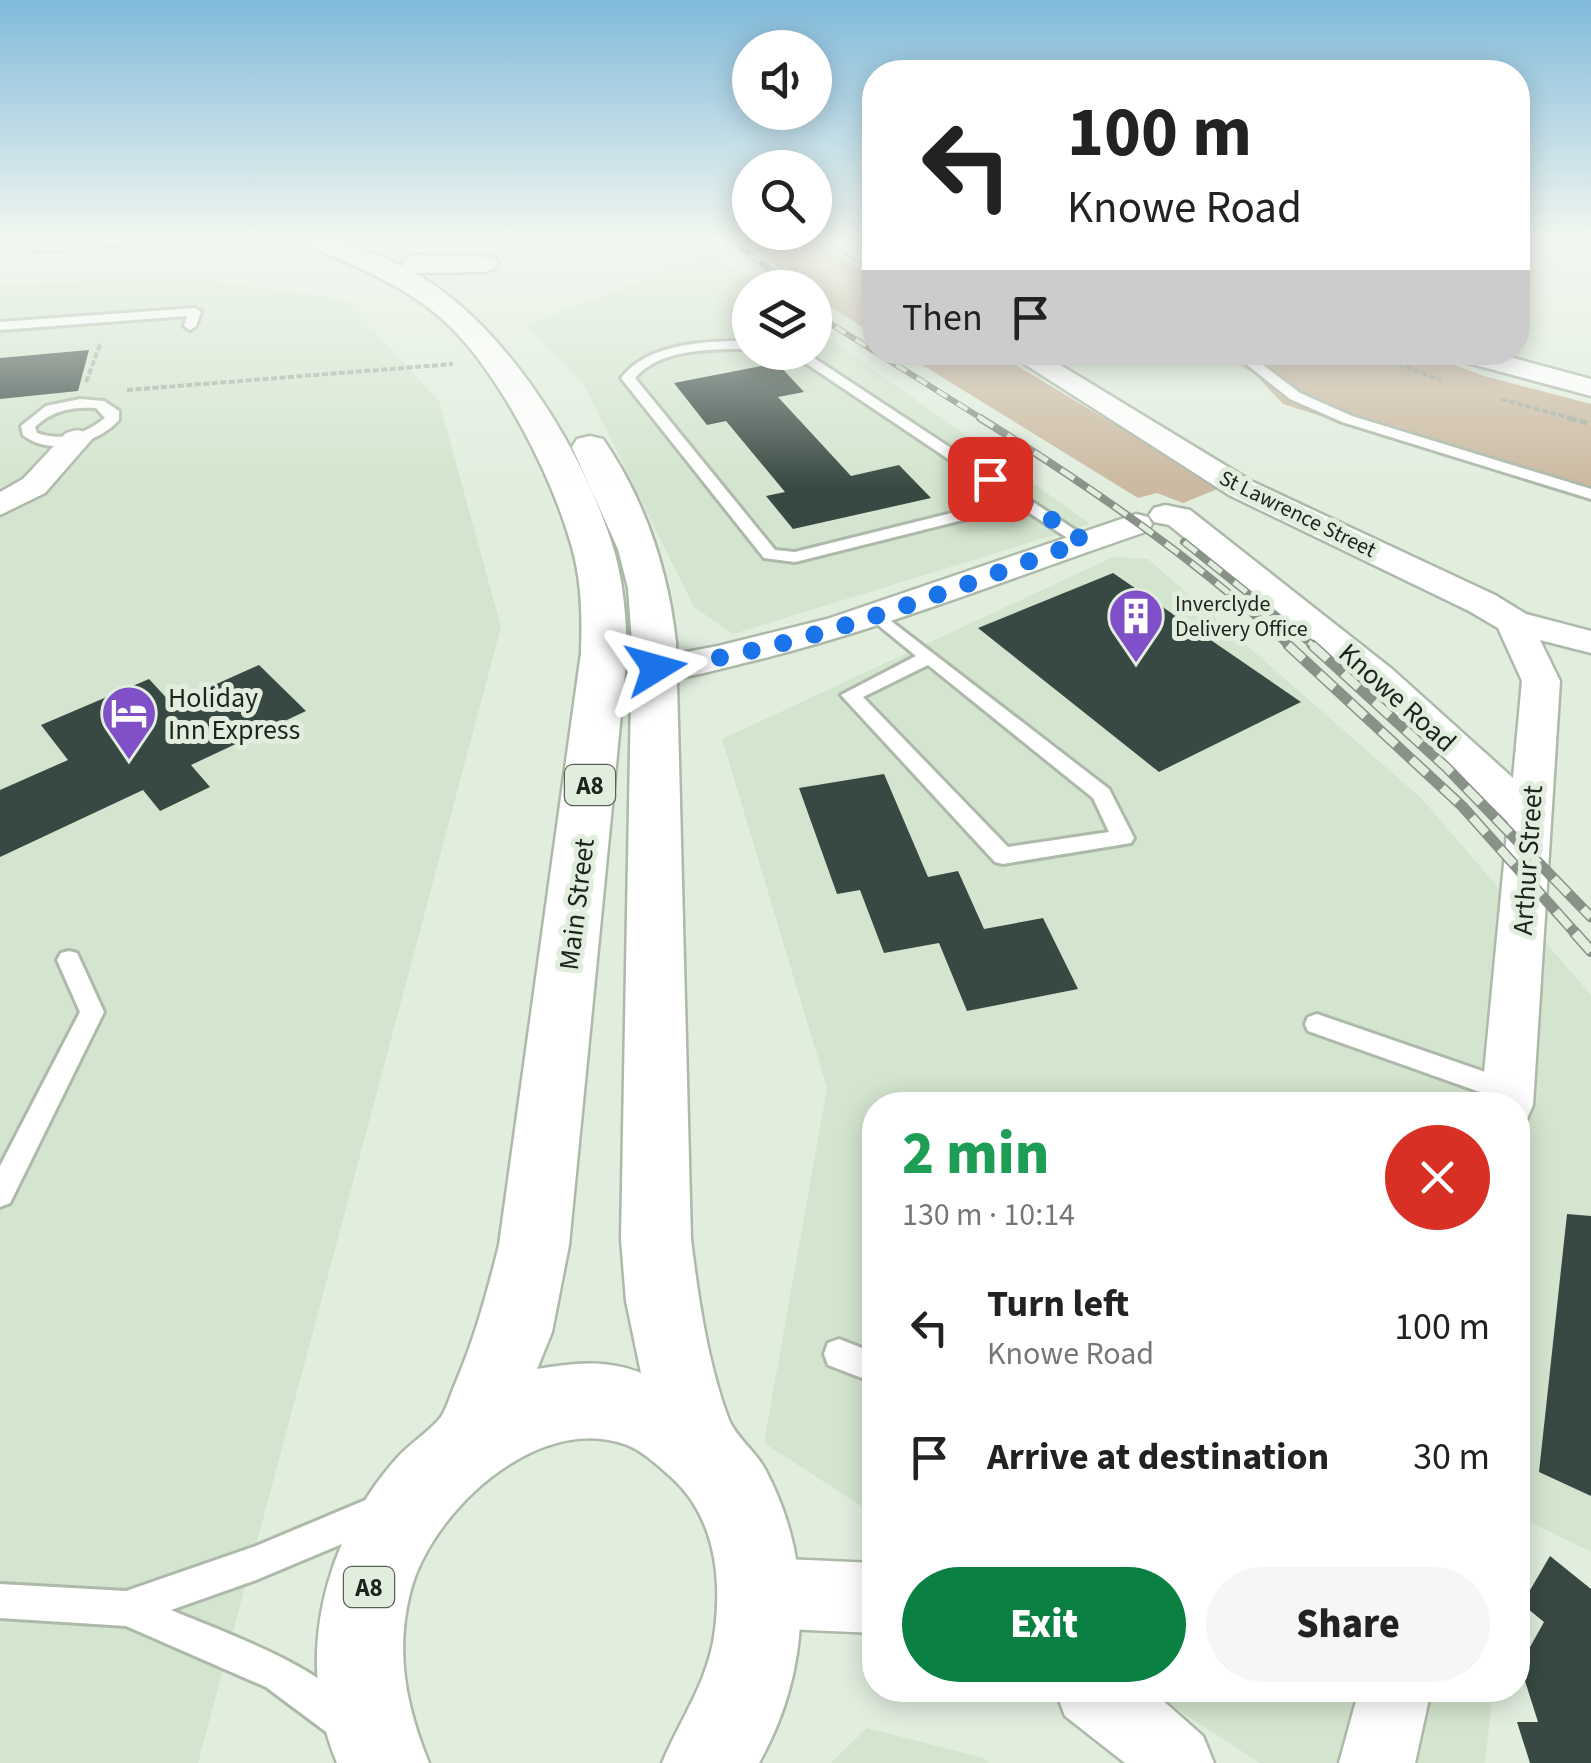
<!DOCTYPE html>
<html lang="en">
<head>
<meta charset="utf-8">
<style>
  body { margin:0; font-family:"Source Sans 3",sans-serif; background:#f6f6f6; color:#222; height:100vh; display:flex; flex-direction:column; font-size:38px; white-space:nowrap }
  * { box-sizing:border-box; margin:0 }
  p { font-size:32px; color:#767676 }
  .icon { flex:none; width:55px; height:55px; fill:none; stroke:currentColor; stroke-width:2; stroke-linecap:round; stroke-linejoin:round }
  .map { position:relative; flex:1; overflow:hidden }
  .panel { position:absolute; left:862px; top:1092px; width:668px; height:610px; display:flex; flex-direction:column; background:#fff; border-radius:40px; box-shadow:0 5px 25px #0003 }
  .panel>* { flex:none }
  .banner { position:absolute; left:862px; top:60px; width:668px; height:305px; border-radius:40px; box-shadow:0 5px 25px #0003; background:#fff; color:#222; overflow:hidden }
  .controls { position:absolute; left:732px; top:30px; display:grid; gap:20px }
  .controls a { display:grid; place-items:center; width:100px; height:100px; border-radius:50%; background:#fff; box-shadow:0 5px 25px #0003; font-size:50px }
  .pin { position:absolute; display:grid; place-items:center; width:85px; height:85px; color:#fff; margin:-42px; border-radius:20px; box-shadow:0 5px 15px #0006 }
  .me { position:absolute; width:110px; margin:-55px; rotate:82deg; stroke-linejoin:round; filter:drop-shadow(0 0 8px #0008) }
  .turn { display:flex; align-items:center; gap:35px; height:210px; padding:0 40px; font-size:45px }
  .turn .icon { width:130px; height:130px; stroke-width:2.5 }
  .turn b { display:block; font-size:70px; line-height:85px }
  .then { display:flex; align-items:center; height:95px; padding:0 40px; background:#0003; gap:20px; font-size:38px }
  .round { display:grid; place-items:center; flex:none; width:105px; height:105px; border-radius:52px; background:#f6f6f6 }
  .headline { display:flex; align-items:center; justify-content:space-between; height:170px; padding:0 40px }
  h1 { font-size:60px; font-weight:800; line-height:75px; color:#1e9e55 }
  .cta { display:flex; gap:20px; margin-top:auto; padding:20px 40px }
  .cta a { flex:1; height:115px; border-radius:60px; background:#0b8043; color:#fff; font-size:40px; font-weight:800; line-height:115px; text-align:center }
  .cta a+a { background:#f6f6f6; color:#222 }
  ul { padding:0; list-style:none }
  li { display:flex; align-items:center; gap:30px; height:130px; padding:0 40px }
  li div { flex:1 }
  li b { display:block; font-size:38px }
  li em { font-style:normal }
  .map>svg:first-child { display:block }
  .built { fill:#d3e5ce }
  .green { fill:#cbb9a1 }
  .building { fill:#374942 }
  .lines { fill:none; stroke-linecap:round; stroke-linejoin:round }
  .service-casing { stroke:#adb9a9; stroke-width:6 }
  .minor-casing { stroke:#adb9a9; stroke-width:5 }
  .trunk-casing { stroke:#adb9a9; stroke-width:5 }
  .path-far1 { stroke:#a5afa2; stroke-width:4; stroke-dasharray:6 2.5; stroke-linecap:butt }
  .path { stroke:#a5afa2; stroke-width:5; stroke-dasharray:8 4; stroke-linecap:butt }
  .service { fill:#fff; fill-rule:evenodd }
  .minor { fill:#fff; fill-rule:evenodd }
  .trunk { fill:#fff; fill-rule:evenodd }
  .rail-far3-casing { stroke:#899286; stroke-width:6 }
  .rail-far2-casing { stroke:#899286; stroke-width:8 }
  .rail-far1-casing { stroke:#899286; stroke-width:11 }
  .rail-casing { stroke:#899286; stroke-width:12 }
  .rail-far3 { stroke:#e1eede; stroke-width:4; stroke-dasharray:12; stroke-linecap:butt }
  .rail-far2 { stroke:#e1eede; stroke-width:5; stroke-dasharray:16; stroke-linecap:butt }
  .rail-far1 { stroke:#e1eede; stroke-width:8; stroke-dasharray:21; stroke-linecap:butt }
  .rail { stroke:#e1eede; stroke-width:9; stroke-dasharray:26; stroke-linecap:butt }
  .route { stroke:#1a73e8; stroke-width:18; stroke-dasharray:0 32.4 }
  .labels { text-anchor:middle; stroke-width:10; stroke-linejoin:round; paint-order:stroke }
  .far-street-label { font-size:22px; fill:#1f231d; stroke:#e1eede }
  .far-poi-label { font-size:22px; fill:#1f231d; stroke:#e1eede; text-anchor:start }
  .shield { fill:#e1eede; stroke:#596057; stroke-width:2.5 }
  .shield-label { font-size:25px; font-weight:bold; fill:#1f231d }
  .poi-label { font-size:28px; fill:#1f231d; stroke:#e1eede; text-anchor:start }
  .street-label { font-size:28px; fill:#1f231d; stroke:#e1eede }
</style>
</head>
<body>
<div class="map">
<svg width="1591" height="1763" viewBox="0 0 1591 1763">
  <rect width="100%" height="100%" fill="#e1eede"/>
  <g class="built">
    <path d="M712,254L758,287L750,288V352H815V328L1090,524L733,634L694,607L584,385L526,325Z"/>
    <path d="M193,278L345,300L439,401L501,627L198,1763H0V284Z"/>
    <path d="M1113,557L1148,559L1421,798L1591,995V1552L1518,1516V1105H875V1515L764,1443L827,1088L722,739Z"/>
    <path d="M1147,1690H1493L1485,1763H1260Z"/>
    <path d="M867,1728L983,1758L989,1763H831Z"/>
  </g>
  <g class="green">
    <path d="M743,240H814L875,279V335L815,297V288L803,287Z"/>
    <path d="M903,353H996L1220,488L1183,503L1157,493L1138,498Z"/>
    <path d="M1218,353H1423L1484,376L1591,404V502L1283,404L1253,372Z"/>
  </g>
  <g class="building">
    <path d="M89,350L78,391L0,399V358Z"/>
    <path d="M777,363L804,392L778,397L851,476L899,465L931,498L793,529L766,496L785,492L726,421L707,425L674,383Z"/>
    <path d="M1113,573L1301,702L1159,772L978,628Z"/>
    <path d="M259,665L306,711L191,765L210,787L160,811L143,790L0,857V790L68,760L41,725L149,679L172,704Z"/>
    <path d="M884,774L928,877L958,871L984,929L1043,918L1078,989L967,1011L939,943L884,953L860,890L837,894L799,788Z"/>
    <path d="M1567,1214L1591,1216V1496L1539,1472Z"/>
    <path d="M1550,1556L1591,1589V1763H1530L1517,1722H1538L1520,1665L1544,1622L1522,1604Z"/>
  </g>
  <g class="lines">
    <g class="service-casing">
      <g id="service">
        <path d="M80,240H138L124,247Z"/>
        <path d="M195,308L201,312L196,326L190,330L184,326L187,316L0,330V322Z"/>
        <path d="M750,341V349C714,349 660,348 635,378L775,550L795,552L1008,499L789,352H805L1092,541L1090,545H1078L1019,506L795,562L764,558L621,378C649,342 708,341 750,341Z"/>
        <path d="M1231,352H1246L1300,393L1352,416L1591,489V499L1342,422L1290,399Z"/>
        <path d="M80,399L104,401L119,411V420C97,444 50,457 23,435L21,426L46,406ZM96,408L105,418C85,434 62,442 37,433L35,427C53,410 72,407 96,408Z"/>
        <path d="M878,611L1109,789L1134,838L1131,843L1003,864L995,862L841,695L916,656L872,620V612ZM928,665L1093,798L1109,832L1008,847L863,697Z"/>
        <path d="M69,951L77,953L104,1012L10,1203L0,1207V1166L80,1012L57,960L61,953Z"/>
        <path d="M1317,1014L1517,1083L1521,1091L1517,1099L1508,1102L1308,1031L1305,1024L1308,1017Z"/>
        <path d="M839,1339L875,1353V1383L828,1365L824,1354L828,1343Z"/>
        <path d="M380,1494L392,1499L397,1511L392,1523L256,1580L171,1610C220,1631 340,1672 360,1721L355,1734L342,1739L329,1734L266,1687L126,1626L0,1618V1584L126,1591L256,1546Z"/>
      </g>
    </g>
    <g class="minor-casing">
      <g id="minor">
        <path d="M827,240H853L875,254V271Z"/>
        <path d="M1578,240H1591V248L1581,245Z"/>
        <path d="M1006,352H1039L1251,481L1495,595L1526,614L1591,631V653L1540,640L1560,681L1533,1105L1526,1121L1518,1124V1105H1481L1508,822L1366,685L1169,525L1154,522L1149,515L1154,508L1165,505L1190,510L1392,669L1513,778L1522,681L1498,628L1469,611L1229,495Z"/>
        <path d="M1445,352H1491L1591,379V396L1449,358Z"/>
        <path d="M77,430L88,433L92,439L45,493L0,515V492L23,479L66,433Z"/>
        <path d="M1136,514L1148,517L1152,524L1148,531C1012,577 880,631 740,664C711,671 672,684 643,676L637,668L643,660L718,646L827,619Z"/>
        <path d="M760,1558L875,1563V1633L760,1628L735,1618L725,1593L735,1568Z"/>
        <path d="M1055,1690H1151L1203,1736L1214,1763H1125L1065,1716Z"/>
        <path d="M1359,1690H1431L1415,1763H1339Z"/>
      </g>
    </g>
    <g class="trunk-casing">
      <path id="trunk" d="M304,240H343L402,266L405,258L415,255L494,257L498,263L494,269L484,272L415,273C507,326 586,454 615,554C624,587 626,620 627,653L569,1245L552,1332L537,1369C572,1363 607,1359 641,1373L626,1301L621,1239L632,642L628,588L618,549L572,447L577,439L590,436L603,439C645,500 668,570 676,642L691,1239C698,1297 708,1365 729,1420C736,1437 756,1452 765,1469C815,1563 811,1670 759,1763H662C681,1718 709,1680 715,1630C722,1574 714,1515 670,1476C656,1464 644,1452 627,1445C539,1411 430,1512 410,1593C395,1654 406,1706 429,1763H337C294,1660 323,1542 396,1459C409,1444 429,1432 441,1417C447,1408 451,1393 456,1382C475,1337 487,1293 499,1245L581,653C582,620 582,587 574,555C556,483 498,367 441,318C403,285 355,265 308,246Z"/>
    </g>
    <g class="path-far1">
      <path d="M0,250L66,252"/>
      <path d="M1366,352L1441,380"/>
      <path d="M86,382L101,342"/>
      <path d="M127,390L453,364"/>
      <path d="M1501,399L1577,420"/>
    </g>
    <path class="path" d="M1568,418L1591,424"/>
    <use href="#service" class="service"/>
    <use href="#minor" class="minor"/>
    <use href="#trunk" class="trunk"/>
    <g class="rail-far3-casing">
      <g id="rail-far3">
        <path d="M731,240L794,288"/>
        <path d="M815,314L984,420"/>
      </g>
    </g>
    <g class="rail-far2-casing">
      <g id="rail-far2">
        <path d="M980,418C1088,485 1197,560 1290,647"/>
        <path d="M1184,542L1315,647"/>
      </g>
    </g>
    <g class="rail-far1-casing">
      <g id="rail-far1">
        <path d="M1288,645L1462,806L1577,935"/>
        <path d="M1312,645L1446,767L1591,917"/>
      </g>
    </g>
    <g class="rail-casing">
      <path id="rail" d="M1575,933L1591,951"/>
    </g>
    <use href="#rail-far3" class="rail-far3"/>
    <use href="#rail-far2" class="rail-far2"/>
    <use href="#rail-far1" class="rail-far1"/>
    <use href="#rail" class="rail"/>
  </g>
  <linearGradient id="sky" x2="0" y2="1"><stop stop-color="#81badb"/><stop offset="0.49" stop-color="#f2f7f0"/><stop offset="1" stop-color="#f2f7f0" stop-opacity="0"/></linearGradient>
  <rect width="1591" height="487" fill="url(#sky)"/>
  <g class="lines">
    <path class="route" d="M656,668C805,649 944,592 1084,541L990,479"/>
  </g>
  <defs>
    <g id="building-pin" transform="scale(2.875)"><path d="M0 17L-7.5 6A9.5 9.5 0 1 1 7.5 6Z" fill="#8050c9" stroke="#e1eede"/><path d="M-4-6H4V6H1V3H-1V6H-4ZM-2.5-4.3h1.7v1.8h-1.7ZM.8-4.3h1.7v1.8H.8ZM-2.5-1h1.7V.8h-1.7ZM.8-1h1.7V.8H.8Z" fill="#fff"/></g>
    <g id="hotel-pin" transform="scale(2.875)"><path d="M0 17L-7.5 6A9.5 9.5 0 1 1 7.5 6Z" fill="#8050c9" stroke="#e1eede"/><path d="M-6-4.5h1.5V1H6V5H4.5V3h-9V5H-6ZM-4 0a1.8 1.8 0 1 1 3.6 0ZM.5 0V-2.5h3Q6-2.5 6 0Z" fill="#fff"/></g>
  </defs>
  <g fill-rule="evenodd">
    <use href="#building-pin" x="1136" y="616"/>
    <use href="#hotel-pin" x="129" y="713"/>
  </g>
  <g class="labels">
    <g class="far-street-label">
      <text transform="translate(1298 513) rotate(26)" y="8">St Lawrence Street</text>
    </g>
    <g class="far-poi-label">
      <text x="1175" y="611">Inverclyde<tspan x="1175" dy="25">Delivery Office</tspan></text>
    </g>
    <g class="shield">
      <rect x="565" y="765" width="50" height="40" rx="8"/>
      <rect x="344" y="1567" width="50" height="40" rx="8"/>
    </g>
    <g class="shield-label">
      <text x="590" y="794">A8</text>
      <text x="369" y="1596">A8</text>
    </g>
    <g class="poi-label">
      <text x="168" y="707">Holiday<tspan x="168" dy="32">Inn Express</tspan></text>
    </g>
    <g class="street-label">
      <text transform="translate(1398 697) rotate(42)" y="10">Knowe Road</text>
      <text transform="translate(1527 860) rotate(-86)" y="10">Arthur Street</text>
      <text transform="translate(576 904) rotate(-83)" y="10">Main Street</text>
    </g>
  </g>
</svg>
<div class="controls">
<a><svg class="icon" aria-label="sound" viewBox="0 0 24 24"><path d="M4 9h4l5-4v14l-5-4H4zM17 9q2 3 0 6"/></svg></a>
<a><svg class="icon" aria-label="search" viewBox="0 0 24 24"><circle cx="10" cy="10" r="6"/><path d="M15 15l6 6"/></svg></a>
<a><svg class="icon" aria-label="layers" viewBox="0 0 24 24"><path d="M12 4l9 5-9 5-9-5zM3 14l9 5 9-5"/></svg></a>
</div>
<div class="pin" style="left:990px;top:479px;background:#d93025"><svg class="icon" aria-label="arrive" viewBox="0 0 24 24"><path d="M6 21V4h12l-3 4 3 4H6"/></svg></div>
<svg class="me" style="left:656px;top:668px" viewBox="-20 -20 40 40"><path d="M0-17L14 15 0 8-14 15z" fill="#1a73e8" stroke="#fff" stroke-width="4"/></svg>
<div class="banner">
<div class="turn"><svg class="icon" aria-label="left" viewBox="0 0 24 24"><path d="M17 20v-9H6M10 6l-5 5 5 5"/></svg><div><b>100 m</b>Knowe Road</div></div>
<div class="then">Then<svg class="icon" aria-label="arrive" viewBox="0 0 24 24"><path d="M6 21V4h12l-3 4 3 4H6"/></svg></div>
</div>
<section class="panel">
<div class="headline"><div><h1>2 min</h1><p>130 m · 10:14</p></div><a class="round" style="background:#d93025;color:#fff"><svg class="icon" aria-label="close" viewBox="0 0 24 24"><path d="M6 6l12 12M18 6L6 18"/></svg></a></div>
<ul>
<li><svg class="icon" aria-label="left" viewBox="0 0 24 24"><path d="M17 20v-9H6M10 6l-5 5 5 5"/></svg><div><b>Turn left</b><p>Knowe Road</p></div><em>100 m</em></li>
<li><svg class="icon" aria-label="arrive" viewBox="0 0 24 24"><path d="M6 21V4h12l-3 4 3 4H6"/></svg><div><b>Arrive at destination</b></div><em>30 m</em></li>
</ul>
<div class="cta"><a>Exit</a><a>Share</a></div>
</section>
</div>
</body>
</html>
